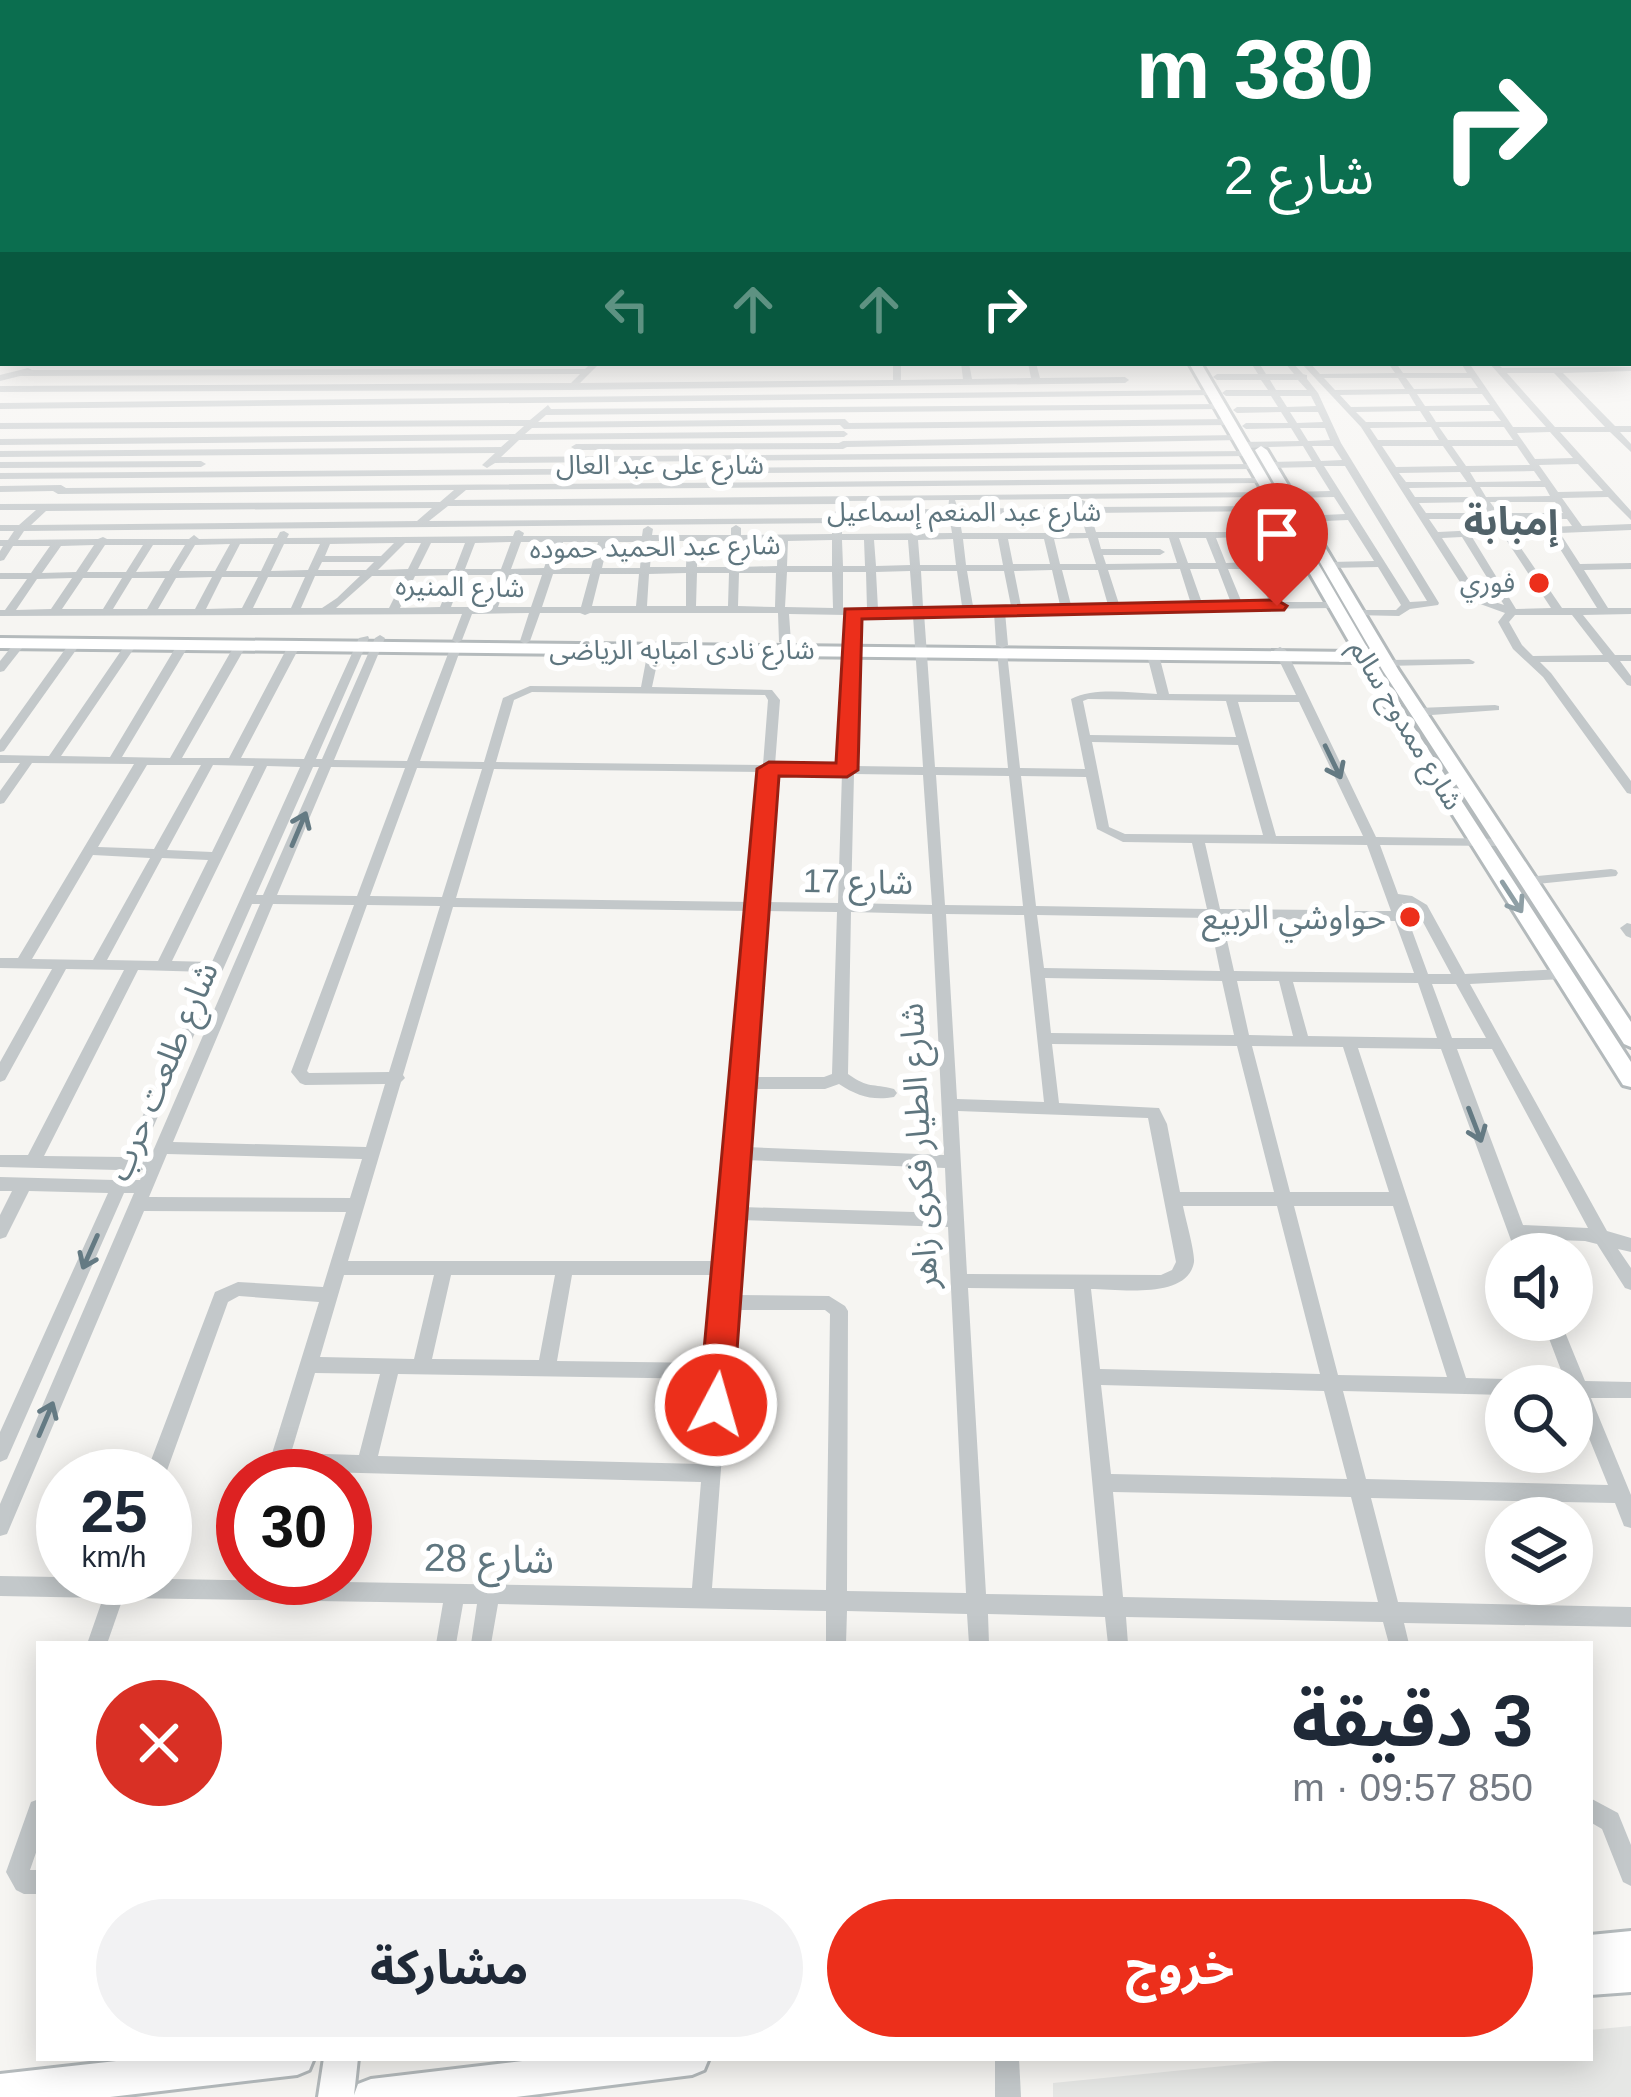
<!DOCTYPE html>
<html lang="ar">
<head>
<meta charset="utf-8">
<style>
  body { margin:0; font-family:Arial,"Noto Sans Arabic",sans-serif; background:#f2f2f3; color:#1f2937; direction:rtl; height:100vh; display:flex; flex-direction:column; font-size:45px; white-space:nowrap }
  * { box-sizing:border-box; margin:0 }
  p { font-size:39px; color:#747a83 }
  .icon { flex:none; width:66px; height:66px; fill:none; stroke:currentColor; stroke-width:2; stroke-linecap:round; stroke-linejoin:round }
  .map { position:relative; flex:1; overflow:hidden; direction:ltr }
  .sheet { position:absolute; left:36px; top:1641px; width:1557px; height:420px; display:flex; flex-direction:column; background:#fff; border-radius:0px; box-shadow:0 6px 30px #0003; direction:rtl }
  .sheet>* { flex:none }
  .banner { position:absolute; left:0px; top:0px; width:1632px; height:366px; box-shadow:0 6px 30px #0003; direction:rtl; background:#0b6e4f; color:#fff; overflow:hidden }
  .tools { position:absolute; left:1485px; top:1233px; display:grid; gap:24px }
  .tools a { display:grid; place-items:center; width:108px; height:108px; border-radius:50%; background:#fff; box-shadow:0 6px 30px #0003; font-size:60px }
  .speed { position:absolute; left:36px; top:1449px; display:flex; gap:24px; font-size:60px; font-weight:700; text-align:center }
  .speed>* { display:grid; place-content:center; width:156px; height:156px; border-radius:50%; background:#fff; box-shadow:0 6px 30px #0003; line-height:1 }
  .speed small { font-size:30px; font-weight:400 }
  .speed .limit { border:18px solid #d22; background:#fff; color:#111 }
  .pin { position:absolute; display:grid; place-items:center; width:102px; height:102px; color:#fff; margin:-123px -51px; border-radius:50% 50% 50% 0; rotate:-45deg; box-shadow:0 0 12px #0007 }
  .pin .icon { rotate:45deg }
  .me { position:absolute; width:132px; margin:-66px; rotate:6deg; stroke-linejoin:round; filter:drop-shadow(0 0 9px #0008) }
  .turn { display:flex; align-items:center; gap:42px; height:252px; padding:0 60px; font-size:54px }
  .turn .icon { width:156px; height:156px; stroke-width:2.5 }
  .turn b { display:block; font-size:84px; line-height:102px }
  .lanes { display:flex; align-items:center; height:114px; padding:0 60px; background:#0003; justify-content:center; gap:60px; direction:ltr }
  .lanes .off { opacity:.35 }
  .round { display:grid; place-items:center; flex:none; width:126px; height:126px; border-radius:63px; background:#f2f2f3 }
  .headline { display:flex; align-items:center; justify-content:space-between; height:204px; padding:0 60px }
  h1 { font-size:72px; font-weight:700; line-height:90px }
  .primary-button { display:flex; gap:24px; margin-top:auto; padding:24px 60px }
  .primary-button a { flex:1; height:138px; border-radius:72px; background:#ec2f1b; color:#fff; font-size:48px; font-weight:700; line-height:138px; text-align:center }
  .primary-button a+a { background:#f2f2f3; color:#1f2937 }
  .map>svg:first-child { display:block }
  .built { fill:#e6e7e5 }
  .lines { fill:none; stroke-linecap:round; stroke-linejoin:round }
  .major-casing { stroke:#b4babc; stroke-width:6 }
  .minor { fill:#c3c8ca; fill-rule:evenodd }
  .major { fill:#fff; fill-rule:evenodd }
  .oneway { stroke:#647a83 }
  .oneway2 { stroke:#8f9fa5 }
  .route { fill:#ec2f1b; stroke:#991f12; stroke-width:3 }
  .poi-dot { fill:#ec2f1b; stroke:#fff; stroke-width:4.5 }
  .labels { text-anchor:middle; stroke-width:12; stroke-linejoin:round; paint-order:stroke }
  .far-street-label { font-size:27px; fill:#5f767f; stroke:#fff }
  .far-poi-label { font-size:27px; fill:#5f767f; stroke:#fff; text-anchor:end }
  .street-label { font-size:33px; fill:#5f767f; stroke:#fff }
  .poi-label { font-size:33px; fill:#5f767f; stroke:#fff; text-anchor:end }
  .far-district-label { font-size:39px; font-weight:bold; fill:#516269; stroke:#fff }
  .near-street-label { font-size:39px; fill:#5f767f; stroke:#fff }
</style>
</head>
<body>
<div class="map">
<svg width="1631" height="2097" viewBox="0 0 1631 2097">
  <rect width="100%" height="100%" fill="#f6f5f2"/>
  <path class="built" d="M1631,2026V2097H1053V2083L1304,2058H1590V2030Z"/>
  <g class="lines">
    <g class="major-casing">
      <g id="major">
        <rect x="1629" y="321" width="2" height="7"/>
        <path d="M1189,363H1201L1413,726L1631,1062V1087L1623,1085L1397,726L1360,662L0,648V638L1355,652Z"/>
        <path d="M1261,446L1267,450L1399,671L1631,1022V1047L1624,1044L1383,671L1255,450Z"/>
        <path d="M1631,1931V1992L1590,1995V1935Z"/>
        <path d="M143,2058H314L309,2070L297,2075L110,2097H0V2074Z"/>
        <path d="M324,2058H358L354,2095L358,2084L371,2079L547,2058H709L704,2070L692,2075L516,2097H318Z"/>
      </g>
    </g>
    <g class="minor">
      <path d="M0,290H3V297L0,298Z"/>
      <rect x="1629" y="298" width="2" height="4"/>
      <rect x="0" y="305" width="3" height="4"/>
      <rect x="0" y="323" width="3" height="5"/>
      <rect x="0" y="339" width="3" height="4"/>
      <rect x="1629" y="347" width="2" height="6"/>
      <path d="M591,363H817L813,365H598L580,383L893,380V363H901V380L963,379L961,363H969L972,379L1031,378L1028,363H1036L1040,378L1125,377L1129,380L1125,383L571,390L0,392V386L571,383L580,374L20,376L0,381V375L28,368L32,370L585,369Z"/>
      <path d="M1251,363H1259L1266,374H1294L1285,363H1293L1303,374L1307,375V379L1318,393L1341,443L1439,603L1438,605L1410,609L1399,616L1353,615L1352,613L1357,610H1396L1401,605L1378,567L1330,568L1325,565L1330,562L1374,561L1348,520L1302,522L1297,519L1302,516L1345,514L1334,497L1288,498L1283,495L1288,492L1330,491L1315,467L1270,468L1265,465L1270,462L1312,461L1303,446L1242,448L1237,445L1242,442L1299,441L1291,428L1246,429L1242,426L1246,423H1288L1281,412L1237,413L1233,410L1237,407H1278L1271,396H1226L1222,393L1226,390H1268L1261,380H1217L1213,377L1217,374H1258ZM1270,380H1298L1307,390H1276ZM1280,396H1311L1316,406L1287,407ZM1290,412H1318L1323,422L1297,423ZM1300,428H1325L1330,440L1308,441ZM1312,446H1333L1342,460L1321,461ZM1324,466H1345L1427,601L1410,602Z"/>
      <path d="M1301,363H1310L1320,374L1395,373L1388,363H1396L1403,373H1467L1461,363H1469L1513,427H1546L1489,363H1497L1502,368L1631,367V371L1563,373L1615,426H1631V432H1620L1631,444V452L1610,432H1560L1631,511V520L1608,497L1562,498L1582,526L1631,524V530L1560,533L1580,564L1631,563V569L1584,570L1608,608H1631V614L1583,615L1615,655H1631V661H1620L1631,676V686L1627,685L1608,662H1540L1551,673L1631,781V794L1627,793L1543,677L1513,649L1498,622L1505,613L1472,601L1361,427ZM1507,373H1554L1605,427H1555ZM1324,378H1398L1405,389L1335,390ZM1406,378H1471L1478,388L1414,389ZM1409,394L1416,406L1351,407L1340,395ZM1417,394H1482L1490,405L1425,406ZM1420,411L1427,422H1366L1356,412ZM1429,411H1493L1501,421L1436,422ZM1431,427L1439,440H1378L1370,428ZM1439,427H1504L1513,440H1448ZM1550,432L1573,458L1535,459L1517,433ZM1382,446H1443L1457,466L1396,467ZM1452,446H1517L1530,465L1466,466ZM1578,464L1603,491L1558,492L1539,465ZM1534,471L1541,481L1476,482L1470,472ZM1460,472L1467,482H1406L1399,473ZM1471,487L1477,497H1415L1409,488ZM1480,487H1545L1550,496L1486,497ZM1481,502L1488,513H1426L1419,503ZM1490,502H1555L1563,513H1498ZM1429,519H1492L1499,529L1438,532ZM1501,519H1567L1572,526L1508,529ZM1550,533L1597,608H1562L1512,535ZM1503,535L1551,608L1516,609L1472,537ZM1462,537L1504,605L1480,597L1442,538ZM1515,615H1572L1603,655L1533,656L1522,645L1509,622Z"/>
      <path d="M1212,390L1215,391V395L0,409V403Z"/>
      <path d="M1219,404L1223,407L1222,409L546,415L538,422L845,419L849,423L1229,419L1233,422L1229,425L844,429L840,425L532,428L525,434L844,431L848,434L844,437L519,440L501,457L1247,451L1252,454L1250,456L495,463L487,468L482,465L495,453L0,457V451L501,447L509,440L0,445V439L515,434L524,426L0,429V423L530,420L548,405L551,409Z"/>
      <path d="M1238,435L1242,438L1241,440L847,447L843,449L576,450L571,447L576,444L839,443L843,441Z"/>
      <path d="M0,462L201,461L206,464L201,467L0,468Z"/>
      <path d="M1254,464L1257,465V469L0,479V473Z"/>
      <path d="M1265,478L1267,480L1262,483L466,490L454,500L1273,492V496L1270,497L955,500L958,509L1079,507L1077,503L1082,500L1085,501L1088,507L1281,506V510L1278,511L1090,513L1096,532H1306V536L1302,537H1249L1261,562H1310L1315,565L1310,568H1264L1281,602H1333L1338,605L1333,608L1005,612L1008,645L1002,648L996,645L994,612L924,613L935,767L1008,768L997,651H1005L1007,653L1020,768L1085,769L1071,699C1095,687 1130,693 1157,694L1147,655L1153,652L1159,655L1169,694L1296,695L1274,650L1280,647L1286,650L1376,837L1507,839L1508,842L1502,846L1380,845L1398,894L1412,896L1427,905L1465,974L1562,969L1569,974L1562,979L1470,984L1607,1231L1631,1238V1252L1618,1249L1631,1268V1290L1625,1288L1597,1244L1585,1241L1528,1239L1534,1254H1516L1441,1049L1358,1048L1466,1378L1506,1379L1512,1381L1515,1386H1506V1395L1343,1391L1366,1479L1608,1485L1572,1396V1386H1567L1542,1320H1560L1585,1381L1631,1382V1398H1591L1631,1495V1528L1624,1526L1615,1503L1371,1498L1398,1602L1631,1607V1627L1404,1623L1409,1644H1389L1383,1622L1126,1617L1128,1644H1108L1105,1617L988,1614L989,1644H969L967,1614L847,1611L846,1644H826V1611L498,1604L491,1644H471L477,1604H463L456,1644H436L443,1603L123,1598L107,1644H87L103,1598L0,1596V1576L692,1588L701,1482L286,1471L285,1476H265L319,1302L239,1296L228,1302L165,1476H145L215,1292L238,1282L323,1287L346,1212L144,1211L7,1534L0,1536V1504L134,1193H124L7,1459L0,1462V1432L108,1193L29,1191L6,1237L0,1239V1215L12,1191H0V1177L114,1180L118,1170L0,1167V1155H28L124,970L66,969L5,1080L0,1082V1062L52,969L0,968V958H18L134,764L32,763L4,803L0,804V791L20,763H0V755L49,756L127,642L131,641L137,644L61,756L110,757L177,645L183,642L189,645L122,757L170,758L234,646L240,643L246,646L182,758H229L288,646L294,643L300,646L241,758L304,759L359,638L368,636L369,638L316,759H322L375,638L380,635L385,638L334,760L407,761L451,646L455,645L461,648L420,761L484,762L503,698L530,686L641,687L648,650L654,647L660,650L652,687L772,690L780,700L775,765L842,766L847,615L789,614L791,642L785,645L779,642L778,613H590L585,615L580,613H540L530,641L525,644L520,641L529,613L472,614L462,640L457,643L452,640L462,614L0,616V610H5L27,579H0V573H31L50,546H13L4,560L0,561V551L3,546H0V540H8L14,531H0V525H19L36,510H0V504L440,502L454,490L58,494L53,491L0,492V486L61,485L66,488ZM949,500L948,509L838,510L833,513L838,516L949,515L952,533L842,534V528L837,525L832,528V534L741,535V528L736,525L731,528V535H652L653,529L648,526L643,529L642,536H523L524,533L519,530L515,531L513,536L287,538L289,534L284,531L280,532L277,538L199,539L194,535L189,539H107L103,537L98,539L18,540L24,531L838,523L841,522V518L429,521L448,506L839,504L844,501ZM432,508L417,521L31,525L46,511ZM1080,513L1086,533H962L959,515ZM1239,537L1251,562L1226,563L1216,538ZM1088,538L1096,564H1060L1054,539ZM1098,538H1169L1177,563L1106,564L1103,555H1160L1165,552L1160,549H1101ZM1179,538H1206L1216,563H1188ZM953,539L956,565H920L918,540ZM963,539H998L1003,565H966ZM1008,539H1044L1050,564H1013ZM832,540V566H787L788,541ZM842,540H864L865,566H843ZM874,540H908L910,565L876,566ZM652,541H687L686,567H650ZM697,541H731L729,567H697ZM741,541H778L777,566L740,567ZM511,542L501,569H465L475,543ZM521,542H553L544,568L511,569ZM563,542H598L591,568H555ZM608,542H642L640,568H602ZM394,543L381,556H325L330,544ZM405,543H421L408,569L378,570ZM431,543H465L455,569H418ZM230,544L215,571H179L195,545ZM240,544H274L261,571H226ZM284,544H320L308,570L271,571ZM94,545L76,572L42,573L61,546ZM105,545H143L126,572H87ZM153,545H185L169,571L136,572ZM322,562H374L366,570H318ZM1180,569L1191,604H1119L1108,570ZM1190,569H1218L1231,603H1202ZM1228,569H1254L1270,603H1242ZM1052,570L1060,605L1021,606L1014,571ZM1062,570H1098L1108,605H1071ZM910,571L913,610L878,609L876,572ZM921,571H957L962,606L923,607ZM967,571H1004L1011,606H973ZM787,572H832L833,608L785,607ZM843,572H866L867,609L843,608ZM686,573V606H647L649,574ZM697,573H729L728,606H696ZM739,573H776L775,607L738,606ZM553,574H590L581,607H542ZM600,574H639L636,606H592ZM453,575L440,607L400,608L415,576ZM463,575H499L487,607H451ZM509,575H542L531,607H498ZM315,576H360L337,598L322,608H301ZM372,576H405L389,608H336ZM212,577L195,609H158L176,578ZM222,577H258L242,608L206,609ZM268,577H305L291,608H253ZM72,578L51,609L16,610L37,579ZM83,578H122L103,609H62ZM132,578H165L147,609H113ZM857,615L913,616L923,767L854,766ZM532,692L765,695L768,700L763,765L496,762L514,700ZM1088,699L1226,701L1236,737L1090,735L1083,701ZM1238,702H1299L1363,836H1276ZM1092,742L1238,745L1263,835L1125,834L1109,827ZM147,765H201L154,849L98,847ZM213,765L254,766L212,852L167,850ZM267,766L300,767L212,962L172,961ZM313,767H319L263,895H256ZM331,767L405,768L357,896L277,895ZM417,768L482,769L442,897L370,896ZM494,769L763,772L751,902L456,898ZM775,773H842L838,903L765,902ZM854,774L923,775L932,905L851,903ZM936,775L1009,776L1023,906L945,905ZM1021,776L1086,777L1097,829L1123,842L1192,843L1207,909L1036,906ZM1205,843L1367,845L1391,911H1349L1342,916L1349,921H1395L1414,973L1234,971L1222,918L1323,920L1330,915L1323,910L1220,909ZM93,855L150,858L93,960L32,959ZM162,858L208,860L158,961L107,960ZM1402,903L1417,911L1451,974H1428ZM252,904H260L150,1158L140,1157ZM273,904L354,905L291,1072L300,1083L305,1085L385,1084L366,1147L173,1142ZM367,905L440,906L389,1072L309,1073L307,1071ZM453,907L751,911L720,1261H348L401,1082L405,1078L403,1075ZM764,911L837,912L832,1074L824,1077H751ZM851,912L932,914L944,1155L746,1147L750,1089H825L839,1084C857,1096 873,1101 894,1097L897,1093L894,1089C872,1083 869,1089 848,1074ZM946,914L1024,915L1044,1102L957,1099ZM1037,915L1209,918L1220,971L1044,968ZM138,970L208,972L124,1157L44,1156ZM1045,978L1222,981L1234,1035L1051,1033ZM1237,981H1279L1293,1036L1249,1035ZM1293,982L1418,983L1437,1038L1308,1036ZM1432,984H1456L1486,1038H1452ZM1052,1044L1237,1046L1274,1192H1180L1167,1124L1159,1108L1059,1103ZM1252,1046L1343,1047L1389,1192H1290ZM1457,1049H1492L1588,1228L1523,1225ZM958,1111L1148,1118L1176,1262L1172,1270L1161,1275L967,1274ZM167,1154L362,1159L350,1198L149,1197ZM745,1160L945,1168L947,1213L741,1207ZM135,1170H144L140,1180H130ZM1183,1206H1277L1320,1374L1100,1369L1091,1289C1118,1289 1188,1300 1194,1262C1195,1252 1185,1217 1183,1206ZM1294,1206H1393L1447,1377L1338,1375ZM740,1220L948,1227L966,1593L847,1591L848,1311L845,1306L829,1296L734,1295ZM344,1275H434L414,1359L320,1357ZM451,1275H555L539,1360L432,1359ZM572,1275H719L711,1363L557,1361ZM968,1288L1074,1289L1103,1596L986,1594ZM733,1310H825L830,1314L826,1590L712,1588ZM315,1373L380,1374L359,1455L291,1453ZM398,1374L710,1379L702,1464L378,1456ZM1101,1385L1324,1391L1347,1479L1111,1474ZM1113,1492L1351,1497L1378,1602L1123,1597Z"/>
      <path d="M20,640L26,643L4,671L0,672V661L16,641Z"/>
      <path d="M75,640L81,643L4,751L0,752V740L71,641Z"/>
      <path d="M1469,659L1475,662L1473,664L1386,666L1380,663L1386,660Z"/>
      <path d="M1495,705L1499,706V710L1418,716L1412,712L1418,708Z"/>
      <path d="M1611,869L1616,870L1618,873L1616,876L1527,885L1520,881L1527,877Z"/>
      <path d="M1627,923L1631,924V938L1626,936L1620,928Z"/>
      <path d="M1590,1798L1618,1813L1631,1845V1886L1623,1882L1602,1829L1590,1822Z"/>
      <path d="M39,1799V1844L30,1870H39V1894H24L16,1890L6,1872L31,1802Z"/>
      <path d="M995,2058H1019L1021,2097H995Z"/>
    </g>
    <use href="#major" class="major"/>
  </g>
  <defs><path id="oneway-shaft" d="M-6 0H5M1.5-3L5.5 0L1.5 3" fill="none" stroke-width="1.6" stroke-linecap="round" stroke-linejoin="round" transform="scale(3)"/></defs>
  <g class="oneway">
    <use href="#oneway-shaft" transform="translate(1333 762) rotate(64)"/>
    <use href="#oneway-shaft" transform="translate(299 829) rotate(-67)"/>
    <use href="#oneway-shaft" transform="translate(1475 1125) rotate(69)"/>
    <use href="#oneway-shaft" transform="translate(90 1252) rotate(114)"/>
    <use href="#oneway-shaft" transform="translate(46 1419) rotate(-67)"/>
  </g>
  <use class="oneway2" href="#oneway-shaft" transform="translate(1512 897) rotate(57)"/>
  <linearGradient id="sky" x2="0" y2="1"><stop stop-color="#95bcdc"/><stop offset="0.49" stop-color="#fbfaf9"/><stop offset="1" stop-color="#fbfaf9" stop-opacity="0"/></linearGradient>
  <rect width="1631" height="577" fill="url(#sky)"/>
  <path class="route" d="M1277,600L1287,606L1284,610L862,619L858,770L847,777L779,776L733,1405L728,1416L716,1420L704,1416L699,1405L757,769L769,762L836,763L845,609Z"/>
  <g class="poi-dot">
    <circle cx="1539" cy="583" r="12"/>
    <circle cx="1410" cy="917" r="12"/>
  </g>
  <g class="labels">
    <g class="far-street-label">
      <text x="660" y="474">شارع على عبد العال</text>
      <text x="964" y="521">شارع عبد المنعم إسماعيل</text>
      <text transform="translate(655 547) rotate(-1)" y="9">شارع عبد الحميد حموده</text>
      <text transform="translate(460 587) rotate(1)" y="9">شارع المنيره</text>
      <text x="682" y="659">شارع نادى امبابه الرياضى</text>
      <text transform="translate(1406 725) rotate(59)" y="9">شارع ممدوح سالم</text>
    </g>
    <g class="far-poi-label">
      <text x="1515" y="592">فوري</text>
    </g>
    <g class="street-label">
      <text transform="translate(858 881) rotate(1)" y="12">شارع 17</text>
      <text transform="translate(162 1071) rotate(-67)" y="12">شارع طلعت حرب</text>
      <text transform="translate(918 1146) rotate(-93)" y="12">شارع الطيار فكرى زاهر</text>
    </g>
    <g class="poi-label">
      <text x="1386" y="929">حواوشي الربيع</text>
    </g>
    <g class="far-district-label">
      <text x="1511" y="535">إمبابة</text>
    </g>
    <g class="near-street-label">
      <text transform="translate(489 1558) rotate(1)" y="14">شارع 28</text>
    </g>
  </g>
</svg>
<div class="tools">
<a><svg class="icon" aria-label="sound" viewBox="0 0 24 24"><path d="M4 9h4l5-4v14l-5-4H4zM17 9q2 3 0 6"/></svg></a>
<a><svg class="icon" aria-label="search" viewBox="0 0 24 24"><circle cx="10" cy="10" r="6"/><path d="M15 15l6 6"/></svg></a>
<a><svg class="icon" aria-label="layers" viewBox="0 0 24 24"><path d="M12 4l9 5-9 5-9-5zM3 14l9 5 9-5"/></svg></a>
</div>
<div class="speed"><div>25<small>km/h</small></div><div class="limit">30</div></div>
<div class="pin" style="left:1277px;top:606px;background:#d93025"><svg class="icon" aria-label="arrive" viewBox="0 0 24 24"><path d="M6 21V4h12l-3 4 3 4H6"/></svg></div>
<svg class="me" style="left:716px;top:1405px" viewBox="-20 -20 40 40"><circle r="17" fill="#ec2f1b" stroke="#fff" stroke-width="3"/><path d="M0-11L8 9 0 5-8 9z" fill="#fff"/></svg>
<div class="banner">
<div class="turn"><svg class="icon" aria-label="right" viewBox="0 0 24 24"><path d="M7 20v-9h11M14 6l5 5-5 5"/></svg><div><b>380 m</b>شارع 2</div></div>
<div class="lanes"><svg class="icon off" aria-label="left" viewBox="0 0 24 24"><path d="M17 20v-9H6M10 6l-5 5 5 5"/></svg><svg class="icon off" aria-label="ahead" viewBox="0 0 24 24"><path d="M12 20V5M6 11l6-6 6 6"/></svg><svg class="icon off" aria-label="ahead" viewBox="0 0 24 24"><path d="M12 20V5M6 11l6-6 6 6"/></svg><svg class="icon" aria-label="right" viewBox="0 0 24 24"><path d="M7 20v-9h11M14 6l5 5-5 5"/></svg></div>
</div>
<section class="sheet">
<div class="headline"><div><h1>3 دقيقة</h1><p>850 m · 09:57</p></div><a class="round" style="background:#d93025;color:#fff"><svg class="icon" aria-label="close" viewBox="0 0 24 24"><path d="M6 6l12 12M18 6L6 18"/></svg></a></div>
<div class="primary-button"><a>خروج</a><a>مشاركة</a></div>
</section>
</div>
</body>
</html>
